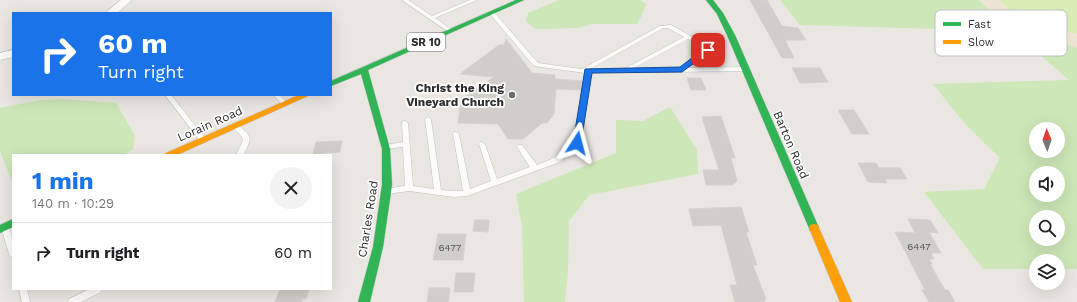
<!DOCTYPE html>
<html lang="en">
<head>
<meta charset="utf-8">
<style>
  body { margin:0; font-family:"Work Sans",sans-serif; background:#f2f2f2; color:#202124; height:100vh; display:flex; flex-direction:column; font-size:15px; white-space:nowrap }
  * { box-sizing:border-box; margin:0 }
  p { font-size:13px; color:#757577 }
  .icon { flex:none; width:22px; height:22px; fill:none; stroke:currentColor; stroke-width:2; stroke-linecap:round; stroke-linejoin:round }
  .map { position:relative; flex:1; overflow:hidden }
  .side { position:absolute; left:12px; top:154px; width:320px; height:136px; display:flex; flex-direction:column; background:#fff; border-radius:0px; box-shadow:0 4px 16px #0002 }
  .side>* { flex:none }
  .banner { position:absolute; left:12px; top:12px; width:320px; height:84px; border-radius:0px; box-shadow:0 4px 16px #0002; background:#1a73e8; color:#fff; overflow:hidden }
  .needle { width:26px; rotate:358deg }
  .buttons { position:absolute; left:1029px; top:122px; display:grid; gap:8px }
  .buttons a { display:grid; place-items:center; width:36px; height:36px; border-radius:50%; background:#fff; box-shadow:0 4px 16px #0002; font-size:20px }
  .pin { position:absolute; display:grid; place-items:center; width:34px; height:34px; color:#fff; margin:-17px; border-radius:8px; box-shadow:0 2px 6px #0006 }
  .me { position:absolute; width:44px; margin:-22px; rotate:9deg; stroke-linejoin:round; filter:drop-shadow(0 0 3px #0008) }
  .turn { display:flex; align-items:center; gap:14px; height:84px; padding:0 20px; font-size:18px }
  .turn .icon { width:52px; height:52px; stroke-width:2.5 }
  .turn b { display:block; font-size:28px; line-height:34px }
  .round { display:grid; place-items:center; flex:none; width:42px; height:42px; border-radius:21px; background:#f2f2f2 }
  .overview { display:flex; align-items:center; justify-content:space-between; height:68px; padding:0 20px }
  h1 { font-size:24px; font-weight:700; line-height:30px; color:#1a73e8 }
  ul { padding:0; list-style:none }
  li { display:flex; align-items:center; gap:12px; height:60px; padding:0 20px; border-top:1px solid #e0e0e0 }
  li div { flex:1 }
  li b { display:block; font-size:15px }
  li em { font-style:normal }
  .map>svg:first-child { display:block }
  .education { fill:#eee4d5 }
  .green { fill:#cde7b8; fill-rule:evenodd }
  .pitch { fill:#daecb5 }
  .building { fill:#d1ceca; stroke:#d5d2cd }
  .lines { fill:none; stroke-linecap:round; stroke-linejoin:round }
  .lane-casing { stroke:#c3c2c2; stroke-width:1 }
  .street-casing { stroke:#c3c2c2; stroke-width:1 }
  .fast-casing { stroke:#c3c2c2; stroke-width:1 }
  .slow-casing { stroke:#c3c2c2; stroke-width:1 }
  .lane { fill:#fcfbfa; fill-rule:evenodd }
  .street { fill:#fcfbfa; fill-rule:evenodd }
  .fast { fill:#30b455; fill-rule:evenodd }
  .slow { fill:#ff9f0a; fill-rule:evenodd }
  .route { fill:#1a73e8; stroke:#114b97 }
  .poi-dot { fill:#6e6d6b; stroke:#fff; stroke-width:1.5 }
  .labels { text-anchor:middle; stroke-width:3.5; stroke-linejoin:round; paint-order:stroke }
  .number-label { font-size:10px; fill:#565554 }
  .shield { fill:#fff; stroke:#6b6b6b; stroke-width:1 }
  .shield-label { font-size:11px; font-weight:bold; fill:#2c2c2c }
  .poi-label { font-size:12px; font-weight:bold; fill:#2c2c2c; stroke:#fff; text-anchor:end }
  .street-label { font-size:12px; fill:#2c2c2c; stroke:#fff }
  .key { fill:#fff; stroke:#c0c0c0; stroke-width:1 }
  .key-label { font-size:11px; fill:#2c2c2c }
</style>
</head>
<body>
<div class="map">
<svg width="1077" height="302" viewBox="0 0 1077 302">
  <rect width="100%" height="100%" fill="#eae6e1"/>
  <path class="education" d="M979,0H1077V48L999,20Z"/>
  <g class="green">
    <path d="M559,0H640L646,4L642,15L637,24H592L579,28L535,29L526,21L528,13Z"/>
    <path d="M780,0H979L999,20L1077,48V269H1058V261H1036V269H983L924,192L984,189L1000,158L966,125L933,84L1069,80L1012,31L800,25ZM1036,129H1058V151H1036ZM1036,173H1058V195H1036ZM1036,217H1058V239H1036Z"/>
    <path d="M63,99L116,103L135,136L133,149L124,155H13V184L0,151V108L40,100Z"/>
    <path d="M670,107L697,150L698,174L589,195L569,221L568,271L565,302H524L522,227L516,194L616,153V120L643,121Z"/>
  </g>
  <path class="pitch" d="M999,0H1077V33L1034,32Z"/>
  <g class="building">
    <path d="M750,0H767L782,26L798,28L806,40H785L794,58H782Z"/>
    <path d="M506,39L532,73L555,75V79L582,81L581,90L556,89L554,114L547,123H542L523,139H508L498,124L458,123L461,100L494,77L460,74L499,45H504Z"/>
    <path d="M792,68H820L828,82L800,83Z"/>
    <path d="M687,78H701L706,90H691Z"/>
    <path d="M838,110H854L869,134H852Z"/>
    <path d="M721,116L735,158H731L737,181L732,185H706L703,170H719L702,117Z"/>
    <path d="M342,141L340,152L313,154L316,142Z"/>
    <path d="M858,163H876L879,168H900L907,179H885L887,183L868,182Z"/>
    <path d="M741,207L749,232H746L757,265H753L766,299H764L765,302H735L730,285H737L721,225L693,226L689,209Z"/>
    <path d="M908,219L930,220L938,233L929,232L941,253H931L934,259H929L932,264H930L945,290H948L955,302H929L922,290H925L895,232L915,233Z"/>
    <path d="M475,220H489L488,232L473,231Z"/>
    <path d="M438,234H466L463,260H433Z"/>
    <path d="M456,273H475L473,292H454Z"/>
    <path d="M429,288H450L448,302H427Z"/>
    <path d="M280,289H309L306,299H302V302H275Z"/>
  </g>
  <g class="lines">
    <g class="lane-casing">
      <g id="lane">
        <path d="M402,0H408L432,16L470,0H477L435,18L452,30V32L450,33Z"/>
        <path d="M492,11L494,12L538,63L582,69L660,26L671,25L708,46L711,50L687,68L745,67L748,69L745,71L591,73L579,145L560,162L467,196L454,197L409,191L387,194L384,193L383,191L384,189L405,186L403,147L385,149L382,147L385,145L403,142L402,123L403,121H405L408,123L413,186L434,189L425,119L428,117L431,119L441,190L454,191H463L453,134L454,132H456L459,134L470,189L491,181L479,144L480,142H482L485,144L497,179L530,167L517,147L518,145H522L537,165L554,158L574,142L585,73L534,66L490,14L489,13ZM663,28H668L684,37L624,69H590ZM688,39L705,50L680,68L632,69Z"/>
        <path d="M165,95H171L205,138L206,140L205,142H201Z"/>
        <path d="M273,95H280L288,104L287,105H283Z"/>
        <path d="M233,124H237C253,138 252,136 244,155H236C244,138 247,140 233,128L232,126Z"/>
        <path d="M5,224L8,225C13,236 13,246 13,257L10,256L9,254L1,227L2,225Z"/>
        <path d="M19,289H27L30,302H22Z"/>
        <path d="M90,289H102L101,292L81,302H68L69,299Z"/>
      </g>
    </g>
    <g class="street-casing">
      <g id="street">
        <path d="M121,0H132L117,13H105Z"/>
        <path d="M13,50V57L0,60V53Z"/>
      </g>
    </g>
    <g class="fast-casing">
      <g id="fast">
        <path d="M516,0H524L368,70L390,149L392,185L383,247L370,302H358L373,247L382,185V149L361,74L331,86V81Z"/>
        <path d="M706,0H713L723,13L735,35L819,228L818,231L814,232L810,231L809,228L727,35L717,14Z"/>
        <path d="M13,219V227L0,233V225Z"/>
      </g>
    </g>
    <g class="slow-casing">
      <g id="slow">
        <path d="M299,95H310L177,155H164L166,153Z"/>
        <path d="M814,224L818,225L819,228L852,302H840L809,228L810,225Z"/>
      </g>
    </g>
    <use href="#lane" class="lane"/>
    <use href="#street" class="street"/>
    <use href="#fast" class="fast"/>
    <use href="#slow" class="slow"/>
  </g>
  <path class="route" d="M705,48H708L712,50L682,72L592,73L581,143L580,145H574L573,143L585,69L680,67Z"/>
  <circle class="poi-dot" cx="512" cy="95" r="4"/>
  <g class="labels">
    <g class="number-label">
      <text x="919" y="250">6447</text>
      <text x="450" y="251">6477</text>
    </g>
    <rect class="shield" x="407" y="33" width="38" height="18" rx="3"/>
    <g class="shield-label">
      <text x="426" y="46">SR 10</text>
    </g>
    <g class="poi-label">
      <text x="504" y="92">Christ the King<tspan x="504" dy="14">Vineyard Church</tspan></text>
    </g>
    <g class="street-label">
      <text transform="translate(210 124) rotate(-24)" y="4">Lorain Road</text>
      <text transform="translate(791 145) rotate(67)" y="4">Barton Road</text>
      <text transform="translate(368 219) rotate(-81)" y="4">Charles Road</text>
    </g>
  </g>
  <rect x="935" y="10" width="132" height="46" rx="6" class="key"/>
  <rect x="943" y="22" width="18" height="4" fill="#30b455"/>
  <rect x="943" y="40" width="18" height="4" fill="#ff9f0a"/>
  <g class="key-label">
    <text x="968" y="28">Fast</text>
    <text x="968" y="46">Slow</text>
  </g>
</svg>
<div class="buttons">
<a><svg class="needle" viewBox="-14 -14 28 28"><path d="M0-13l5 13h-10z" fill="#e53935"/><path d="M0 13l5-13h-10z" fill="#757577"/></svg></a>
<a><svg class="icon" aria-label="sound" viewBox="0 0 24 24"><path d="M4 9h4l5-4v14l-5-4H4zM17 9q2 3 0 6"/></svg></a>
<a><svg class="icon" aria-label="search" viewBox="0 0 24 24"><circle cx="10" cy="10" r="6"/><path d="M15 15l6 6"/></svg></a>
<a><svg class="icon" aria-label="layers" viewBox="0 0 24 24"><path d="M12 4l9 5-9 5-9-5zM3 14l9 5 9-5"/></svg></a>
</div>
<div class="pin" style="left:708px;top:50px;background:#d93025"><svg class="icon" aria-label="arrive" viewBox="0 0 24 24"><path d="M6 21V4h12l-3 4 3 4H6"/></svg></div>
<svg class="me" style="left:577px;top:143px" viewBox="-20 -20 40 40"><path d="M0-17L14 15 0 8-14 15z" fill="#1a73e8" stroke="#fff" stroke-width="4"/></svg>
<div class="banner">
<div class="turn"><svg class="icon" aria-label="right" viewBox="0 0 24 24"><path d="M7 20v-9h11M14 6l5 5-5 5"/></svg><div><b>60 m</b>Turn right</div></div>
</div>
<section class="side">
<div class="overview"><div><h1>1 min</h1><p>140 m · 10:29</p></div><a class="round"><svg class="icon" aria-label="close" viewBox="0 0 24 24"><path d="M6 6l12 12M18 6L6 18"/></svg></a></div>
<ul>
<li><svg class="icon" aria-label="right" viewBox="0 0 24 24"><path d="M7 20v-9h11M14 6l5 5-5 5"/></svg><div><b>Turn right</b></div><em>60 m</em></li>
</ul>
</section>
</div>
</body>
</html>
